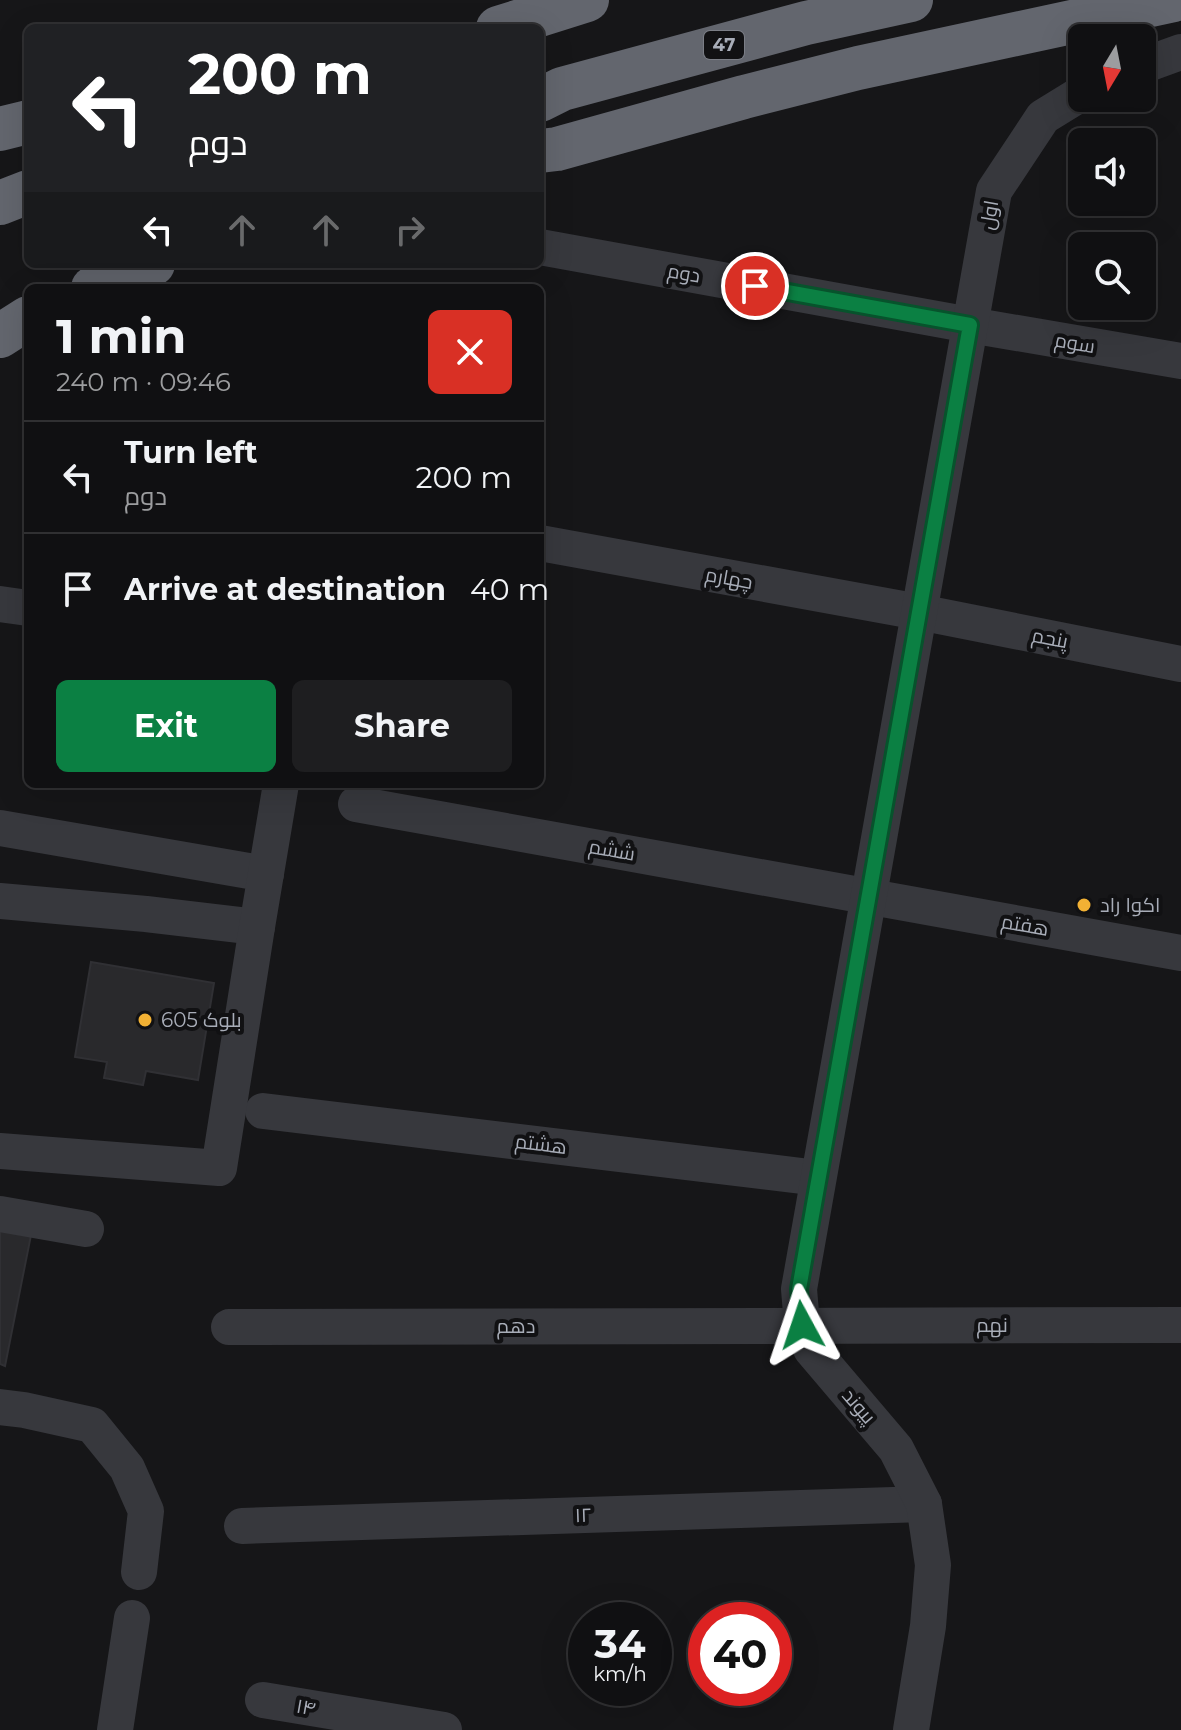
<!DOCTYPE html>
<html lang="en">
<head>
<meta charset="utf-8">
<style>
  body { margin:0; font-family:Montserrat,Cairo,sans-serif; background:#1e1e20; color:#f1f3f6; height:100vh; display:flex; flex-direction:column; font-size:30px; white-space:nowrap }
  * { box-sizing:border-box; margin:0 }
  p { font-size:26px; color:#9c9d9f }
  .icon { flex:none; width:44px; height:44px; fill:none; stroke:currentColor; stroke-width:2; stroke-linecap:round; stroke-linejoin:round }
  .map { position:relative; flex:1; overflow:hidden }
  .side { position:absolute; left:24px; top:284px; width:520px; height:504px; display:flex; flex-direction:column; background:#101012; border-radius:12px; box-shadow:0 8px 32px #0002,0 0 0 2px #303032 }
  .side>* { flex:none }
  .banner { position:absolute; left:24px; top:24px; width:520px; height:244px; border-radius:12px; box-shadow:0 8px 32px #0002,0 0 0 2px #303032; background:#202124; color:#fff; overflow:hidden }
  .needle { width:52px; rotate:190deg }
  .controls { position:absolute; left:1068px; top:24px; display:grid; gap:16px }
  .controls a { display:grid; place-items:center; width:88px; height:88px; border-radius:12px; background:#101012; box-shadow:0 8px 32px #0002,0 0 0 2px #303032; font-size:40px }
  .speed { position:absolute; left:568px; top:1602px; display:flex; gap:16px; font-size:40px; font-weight:700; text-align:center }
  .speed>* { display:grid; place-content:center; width:104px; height:104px; border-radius:50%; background:#101012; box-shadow:0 8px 32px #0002,0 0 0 2px #303032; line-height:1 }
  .speed small { font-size:20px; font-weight:400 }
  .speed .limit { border:12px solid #d22; background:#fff; color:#111 }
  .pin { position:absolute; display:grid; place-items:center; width:68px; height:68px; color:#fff; margin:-34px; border:4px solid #fff; border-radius:50%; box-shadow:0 2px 8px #0007 }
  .me { position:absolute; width:88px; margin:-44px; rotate:355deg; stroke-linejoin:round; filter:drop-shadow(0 0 6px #0008) }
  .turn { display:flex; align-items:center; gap:28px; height:168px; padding:0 32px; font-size:36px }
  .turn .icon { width:104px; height:104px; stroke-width:2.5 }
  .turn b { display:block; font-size:56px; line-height:68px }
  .lanes { display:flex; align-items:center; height:76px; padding:0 32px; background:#0003; justify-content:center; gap:40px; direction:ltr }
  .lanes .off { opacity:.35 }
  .round { display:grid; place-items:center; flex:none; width:84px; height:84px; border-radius:12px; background:#1e1e20 }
  .overview { display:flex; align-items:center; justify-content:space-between; height:136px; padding:0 32px }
  h1 { font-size:48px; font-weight:700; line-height:60px }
  .cta { display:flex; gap:16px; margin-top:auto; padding:16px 32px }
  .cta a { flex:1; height:92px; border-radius:12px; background:#0b8043; color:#fff; font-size:32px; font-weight:700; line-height:92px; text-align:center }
  .cta a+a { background:#1e1e20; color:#f1f3f6 }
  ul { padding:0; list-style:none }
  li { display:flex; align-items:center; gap:24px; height:112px; padding:0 32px; border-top:2px solid #303032 }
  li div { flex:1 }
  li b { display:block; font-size:30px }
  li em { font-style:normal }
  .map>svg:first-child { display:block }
  .building { fill:#29292c; stroke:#303034; stroke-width:2 }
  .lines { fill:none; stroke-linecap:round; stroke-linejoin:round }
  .minor { stroke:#37383d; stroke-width:36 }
  .highway { stroke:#63666e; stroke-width:44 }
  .route-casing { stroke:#07532c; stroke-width:20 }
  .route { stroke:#0b8043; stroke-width:14 }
  .poi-dot { fill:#f2b134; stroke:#111113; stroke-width:3 }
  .labels { text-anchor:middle; stroke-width:8; stroke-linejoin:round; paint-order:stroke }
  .shield { fill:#111113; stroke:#7b7e86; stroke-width:2 }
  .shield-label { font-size:18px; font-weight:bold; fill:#a8adb8 }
  .street-label { font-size:20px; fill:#a8adb8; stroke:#111113 }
  .poi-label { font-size:20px; fill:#a8adb8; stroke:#111113; text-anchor:start }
</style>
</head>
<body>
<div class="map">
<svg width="1181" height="1730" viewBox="0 0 1181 1730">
  <rect width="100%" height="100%" fill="#161618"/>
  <g class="building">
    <path d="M91,962L214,983L198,1080L146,1071L143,1085L104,1078L107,1062L75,1057Z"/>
    <path d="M0,1222L32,1230L5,1366L0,1364Z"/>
  </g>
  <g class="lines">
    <g class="minor">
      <path d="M1142,66L1181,52"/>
      <path d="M540,247L970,325L1181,361"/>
      <path d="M540,543L919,612L1181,664"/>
      <path d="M0,604L28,608"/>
      <path d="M356,804L1181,953"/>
      <path d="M0,828L266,874"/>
      <path d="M0,901L146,914L257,927"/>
      <path d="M263,1111L818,1178"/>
      <path d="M0,1151L219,1168L257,927L281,784"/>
      <path d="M0,1214L86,1229"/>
      <path d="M229,1327L1181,1325"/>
      <path d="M0,1407L24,1410L92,1425L127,1468L146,1511L139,1572"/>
      <path d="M242,1526L924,1504"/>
      <path d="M263,1700L444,1730"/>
      <path d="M115,1730L132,1618"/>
      <path d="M911,1730L928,1626L933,1565L924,1504L896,1449L811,1349L802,1325L799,1289L994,191L1043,117L1082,93"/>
    </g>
    <g class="highway">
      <path d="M498,28L587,0"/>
      <path d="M540,100L562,89L806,23L911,0"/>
      <path d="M0,129L28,122"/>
      <path d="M540,151L557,149L744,97L858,68L1174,0"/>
      <path d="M0,203L28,192"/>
      <path d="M93,288L153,264"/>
      <path d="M0,336L28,318"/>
    </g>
  </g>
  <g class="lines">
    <g class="route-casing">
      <path id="route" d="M755,286L970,325L799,1289L802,1325"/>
    </g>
    <use href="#route" class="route"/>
  </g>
  <g class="poi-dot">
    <circle cx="1084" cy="905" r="8"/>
    <circle cx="145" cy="1020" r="8"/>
  </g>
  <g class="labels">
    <rect class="shield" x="704" y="31" width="40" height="28" rx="6"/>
    <g class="shield-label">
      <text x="724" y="51">47</text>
    </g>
    <g class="street-label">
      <text transform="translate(989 215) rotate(-80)" y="7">اول</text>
      <text transform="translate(684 273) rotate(10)" y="7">دوم</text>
      <text transform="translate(1075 343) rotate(10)" y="7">سوم</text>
      <text transform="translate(729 578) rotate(10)" y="7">چهارم</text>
      <text transform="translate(1050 638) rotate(11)" y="7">پنجم</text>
      <text transform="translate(612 850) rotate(10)" y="7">ششم</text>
      <text transform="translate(1025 925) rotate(10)" y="7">هفتم</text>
      <text transform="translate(541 1144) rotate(7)" y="7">هشتم</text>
      <text x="992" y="1332">نهم</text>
      <text x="516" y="1333">دهم</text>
      <text transform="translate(859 1406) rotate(49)" y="7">پیوند</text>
      <text transform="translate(583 1515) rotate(-2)" y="7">۱۲</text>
      <text transform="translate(306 1707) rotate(10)" y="7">۱۴</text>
    </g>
    <g class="poi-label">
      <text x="1100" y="912">اکوا راد</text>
      <text x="161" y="1027">بلوک 605</text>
    </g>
  </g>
</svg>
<div class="controls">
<a><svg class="needle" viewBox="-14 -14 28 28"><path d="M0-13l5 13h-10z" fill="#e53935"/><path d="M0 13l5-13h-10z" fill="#9c9d9f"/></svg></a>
<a><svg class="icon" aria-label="sound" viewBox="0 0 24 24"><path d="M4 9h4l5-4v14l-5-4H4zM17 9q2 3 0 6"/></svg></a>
<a><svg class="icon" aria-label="search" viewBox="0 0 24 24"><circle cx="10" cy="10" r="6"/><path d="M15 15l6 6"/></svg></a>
</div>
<div class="speed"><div>34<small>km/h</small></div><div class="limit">40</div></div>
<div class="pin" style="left:755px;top:286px;background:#d93025"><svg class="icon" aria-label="arrive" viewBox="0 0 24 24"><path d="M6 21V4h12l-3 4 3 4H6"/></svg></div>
<svg class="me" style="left:802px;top:1325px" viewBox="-20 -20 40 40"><path d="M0-17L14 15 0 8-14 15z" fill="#0b8043" stroke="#fff" stroke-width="4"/></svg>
<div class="banner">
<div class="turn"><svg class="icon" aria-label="left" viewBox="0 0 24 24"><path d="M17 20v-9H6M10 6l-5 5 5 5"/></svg><div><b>200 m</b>دوم</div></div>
<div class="lanes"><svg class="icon" aria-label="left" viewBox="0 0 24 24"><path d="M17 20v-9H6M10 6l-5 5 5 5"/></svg><svg class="icon off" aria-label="ahead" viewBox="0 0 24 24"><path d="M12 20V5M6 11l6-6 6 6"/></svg><svg class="icon off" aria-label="ahead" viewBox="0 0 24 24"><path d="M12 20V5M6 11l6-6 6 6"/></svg><svg class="icon off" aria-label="right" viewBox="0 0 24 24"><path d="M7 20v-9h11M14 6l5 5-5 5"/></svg></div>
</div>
<section class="side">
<div class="overview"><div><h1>1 min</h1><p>240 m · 09:46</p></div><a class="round" style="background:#d93025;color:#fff"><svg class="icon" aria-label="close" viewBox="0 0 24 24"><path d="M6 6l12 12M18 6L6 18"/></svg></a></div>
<ul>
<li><svg class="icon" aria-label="left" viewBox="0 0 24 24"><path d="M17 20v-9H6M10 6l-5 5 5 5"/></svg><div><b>Turn left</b><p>دوم</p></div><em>200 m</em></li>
<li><svg class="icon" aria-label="arrive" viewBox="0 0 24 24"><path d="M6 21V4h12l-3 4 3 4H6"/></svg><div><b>Arrive at destination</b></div><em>40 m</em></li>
</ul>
<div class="cta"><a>Exit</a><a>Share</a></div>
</section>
</div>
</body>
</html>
